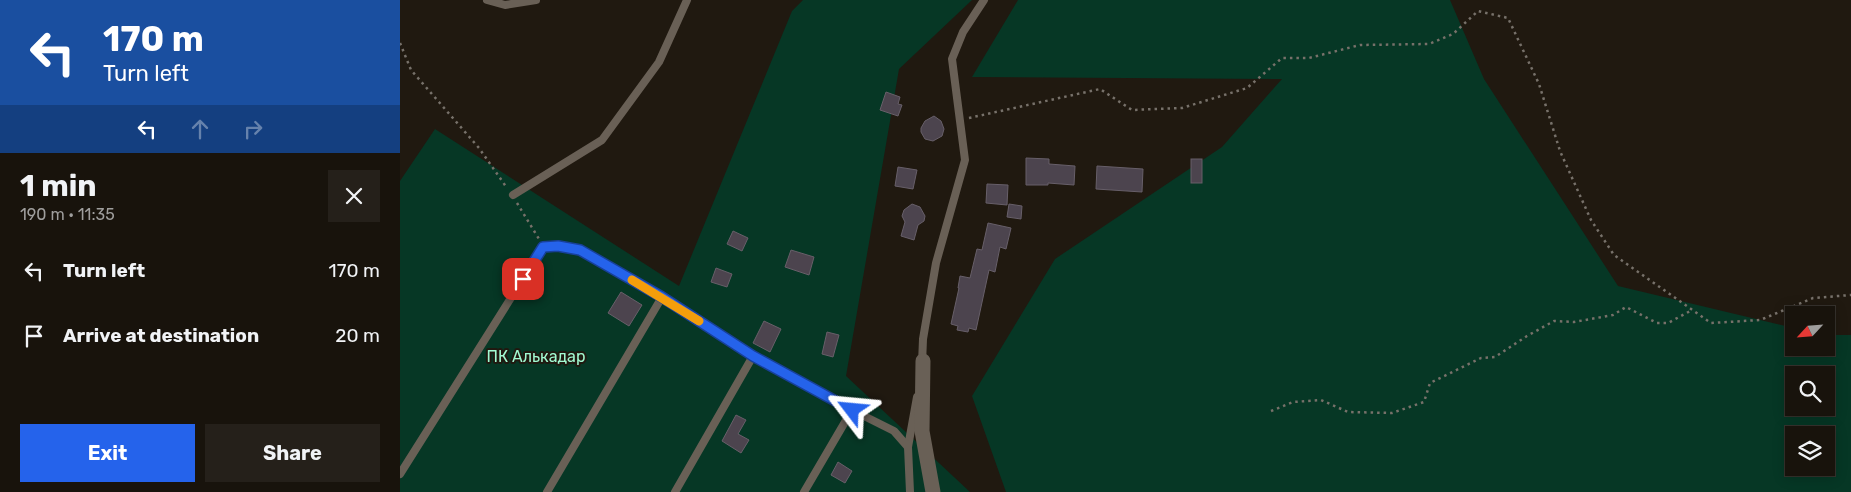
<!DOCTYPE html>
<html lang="en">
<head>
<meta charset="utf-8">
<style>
  body { margin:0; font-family:Rubik,sans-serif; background:#25201a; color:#f1f3f6; height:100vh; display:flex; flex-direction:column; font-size:19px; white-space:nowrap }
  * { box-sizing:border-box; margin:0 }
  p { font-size:16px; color:#9f9e9d }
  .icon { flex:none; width:28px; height:28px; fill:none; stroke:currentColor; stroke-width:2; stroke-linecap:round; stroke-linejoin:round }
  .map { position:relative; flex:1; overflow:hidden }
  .panel { display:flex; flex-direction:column; background:#18130c; width:400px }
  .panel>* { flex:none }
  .top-card { background:#1a4fa0; color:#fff; overflow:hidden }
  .needle { width:32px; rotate:244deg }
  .fabs { position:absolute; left:1385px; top:306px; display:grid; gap:10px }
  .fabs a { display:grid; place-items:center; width:50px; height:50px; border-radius:0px; background:#18130c; box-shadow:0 2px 12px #0003,0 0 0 1px #36322d; font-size:25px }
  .pin { position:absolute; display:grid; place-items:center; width:42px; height:42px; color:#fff; margin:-21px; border-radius:10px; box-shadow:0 2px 8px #0006 }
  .me { position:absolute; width:55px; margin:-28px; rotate:299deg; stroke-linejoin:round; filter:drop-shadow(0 0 4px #0008) }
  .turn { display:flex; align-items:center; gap:18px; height:105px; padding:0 20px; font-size:22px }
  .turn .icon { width:65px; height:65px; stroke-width:2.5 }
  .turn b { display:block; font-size:35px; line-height:42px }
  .lanes { display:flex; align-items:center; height:48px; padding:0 20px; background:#0003; justify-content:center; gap:25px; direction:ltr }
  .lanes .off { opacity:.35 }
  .round { display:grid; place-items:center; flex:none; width:52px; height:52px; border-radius:0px; background:#25201a }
  .head { display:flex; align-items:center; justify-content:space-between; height:85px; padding:0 20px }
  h1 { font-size:30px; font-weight:700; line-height:38px }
  .button { display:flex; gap:10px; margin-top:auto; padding:10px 20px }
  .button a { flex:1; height:58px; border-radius:0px; background:#2563eb; color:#fff; font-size:20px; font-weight:700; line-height:58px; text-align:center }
  .button a+a { background:#25201a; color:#f1f3f6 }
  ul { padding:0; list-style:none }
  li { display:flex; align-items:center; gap:15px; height:65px; padding:0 20px }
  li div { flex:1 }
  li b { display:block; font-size:19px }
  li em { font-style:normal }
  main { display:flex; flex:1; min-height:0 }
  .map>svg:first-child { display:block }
  .green { fill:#063725; fill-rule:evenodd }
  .building { fill:#4c444e; stroke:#675f69 }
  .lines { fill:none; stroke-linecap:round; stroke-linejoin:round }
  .path { stroke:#77716a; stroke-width:2.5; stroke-dasharray:2.5 4; stroke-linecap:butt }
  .lane { stroke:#696056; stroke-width:8 }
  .street { stroke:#696056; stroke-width:15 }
  .route-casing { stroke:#184099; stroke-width:12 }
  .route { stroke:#2563eb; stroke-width:9 }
  .slow { stroke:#f59e0b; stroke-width:9 }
  .labels { text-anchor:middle; stroke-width:4; stroke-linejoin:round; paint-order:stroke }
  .park-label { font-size:16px; fill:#a1fad2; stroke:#201910 }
</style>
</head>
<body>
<main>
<section class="panel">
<div class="top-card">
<div class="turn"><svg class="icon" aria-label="left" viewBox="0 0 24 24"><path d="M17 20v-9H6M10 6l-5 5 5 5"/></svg><div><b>170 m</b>Turn left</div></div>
<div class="lanes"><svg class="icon" aria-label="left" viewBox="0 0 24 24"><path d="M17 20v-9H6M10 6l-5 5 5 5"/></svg><svg class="icon off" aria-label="ahead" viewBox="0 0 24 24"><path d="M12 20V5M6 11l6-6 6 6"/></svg><svg class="icon off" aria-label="right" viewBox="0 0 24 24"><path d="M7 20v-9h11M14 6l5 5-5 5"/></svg></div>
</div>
<div class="head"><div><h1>1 min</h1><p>190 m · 11:35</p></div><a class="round"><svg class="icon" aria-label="close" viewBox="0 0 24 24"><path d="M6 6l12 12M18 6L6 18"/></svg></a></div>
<ul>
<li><svg class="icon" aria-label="left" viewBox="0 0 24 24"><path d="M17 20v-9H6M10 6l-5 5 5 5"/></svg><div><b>Turn left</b></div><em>170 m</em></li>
<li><svg class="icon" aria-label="arrive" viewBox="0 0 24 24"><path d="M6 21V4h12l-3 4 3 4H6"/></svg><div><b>Arrive at destination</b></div><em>20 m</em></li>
</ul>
<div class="button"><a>Exit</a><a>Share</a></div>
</section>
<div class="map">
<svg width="1451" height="492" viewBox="0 0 1451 492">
  <rect width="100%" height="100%" fill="#201910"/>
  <g class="green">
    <path d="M403,0H572L499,69L446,376L570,492H0V181L35,129L279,286L392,11Z"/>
    <path d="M618,0H1050L1084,79L1218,286L1394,328V348H1426V335H1451V492H606L572,396L655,259L822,147L882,79L572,77ZM1394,375H1426V408H1394ZM1394,435H1426V468H1394Z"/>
  </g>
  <g class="building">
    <path d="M486,92L500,97L498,104L502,105L498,116L480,110Z"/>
    <path d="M534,116L541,121L544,129L542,136L533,141L525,139L521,132V128L525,121Z"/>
    <path d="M626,158L649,159V164L675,166L674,185L648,183V185H626Z"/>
    <rect x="791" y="159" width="11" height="24"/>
    <path d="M697,166L743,169L742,192L696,189Z"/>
    <path d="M498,167L517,170L513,189L495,186Z"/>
    <path d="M587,184L608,185L607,205L586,203Z"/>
    <path d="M512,204L520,207L525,216L524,221L518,225L514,240L501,236L505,222L502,216L504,210Z"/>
    <path d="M609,204L622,206L621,219L607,217Z"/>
    <path d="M588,223L611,228L606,249L600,247L595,272L589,270L576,330L569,328L568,332L557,330L558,326L551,324L559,288H558L560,276L570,278L577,249L582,250Z"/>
    <path d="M333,231L348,238L342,251L327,244Z"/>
    <path d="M391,250L414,257L409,275L385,267Z"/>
    <path d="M316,268L332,274L327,287L311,282Z"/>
    <path d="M221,292L242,305L229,326L208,313Z"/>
    <path d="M364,321L381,329L370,352L353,343Z"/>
    <path d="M427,332L439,335L433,357L422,354Z"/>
    <path d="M336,415L346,420L338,434L349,440L341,453L322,441Z"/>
    <path d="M438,462L452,471L445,483L431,475Z"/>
  </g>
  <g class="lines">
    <g class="path">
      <path d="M0,43L11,70L79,148L107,188"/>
      <path d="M569,118L700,89L732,110L782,108L847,88L882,58H909L960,45L1029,44L1053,34L1078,11L1108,18L1139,84L1160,151L1191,220L1214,255L1311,323L1360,320L1413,298L1451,295"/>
      <path d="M117,203L139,239"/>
      <path d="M871,411L893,402L921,400L948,412L992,413L1024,402L1030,383L1081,358L1095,357L1127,336L1154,321L1174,322L1213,315L1226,307L1257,323H1268L1292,310"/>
    </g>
    <g class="lane">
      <path d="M87,0L105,5L136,0"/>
      <path d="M113,195L202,140L259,62L287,0"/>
      <path d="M522,364L523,339L536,263L565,160L552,59L563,32L584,0"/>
      <path d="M508,447L517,397"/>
      <path d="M0,474L143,247L158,246L180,250L262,297L353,356L452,410L494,431L508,447L510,492"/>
      <path d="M147,492L262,297"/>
      <path d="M275,492L353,356"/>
      <path d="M404,492L452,410"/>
    </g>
    <path class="street" d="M523,361L522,431L533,492"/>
  </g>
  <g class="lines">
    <g class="route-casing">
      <path id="route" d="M123,279L143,247L158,246L180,250L262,297L353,356L452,410"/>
    </g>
    <use href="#route" class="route"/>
    <path class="slow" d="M232,280L299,321"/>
  </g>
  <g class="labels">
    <g class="park-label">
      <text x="136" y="362">ПК Алькадар</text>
    </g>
  </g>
</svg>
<div class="fabs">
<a><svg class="needle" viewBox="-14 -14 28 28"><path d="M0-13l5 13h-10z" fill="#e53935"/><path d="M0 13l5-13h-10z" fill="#9f9e9d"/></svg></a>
<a><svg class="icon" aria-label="search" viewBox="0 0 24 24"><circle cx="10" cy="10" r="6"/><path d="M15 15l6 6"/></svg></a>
<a><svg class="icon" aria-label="layers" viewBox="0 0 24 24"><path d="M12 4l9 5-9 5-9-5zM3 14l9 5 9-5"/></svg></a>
</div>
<div class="pin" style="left:123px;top:279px;background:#d93025"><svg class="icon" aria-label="arrive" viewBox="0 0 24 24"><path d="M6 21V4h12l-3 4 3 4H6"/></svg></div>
<svg class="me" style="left:452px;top:410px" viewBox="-20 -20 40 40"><path d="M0-17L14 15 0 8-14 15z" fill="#2563eb" stroke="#fff" stroke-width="4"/></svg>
</div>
</main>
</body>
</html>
